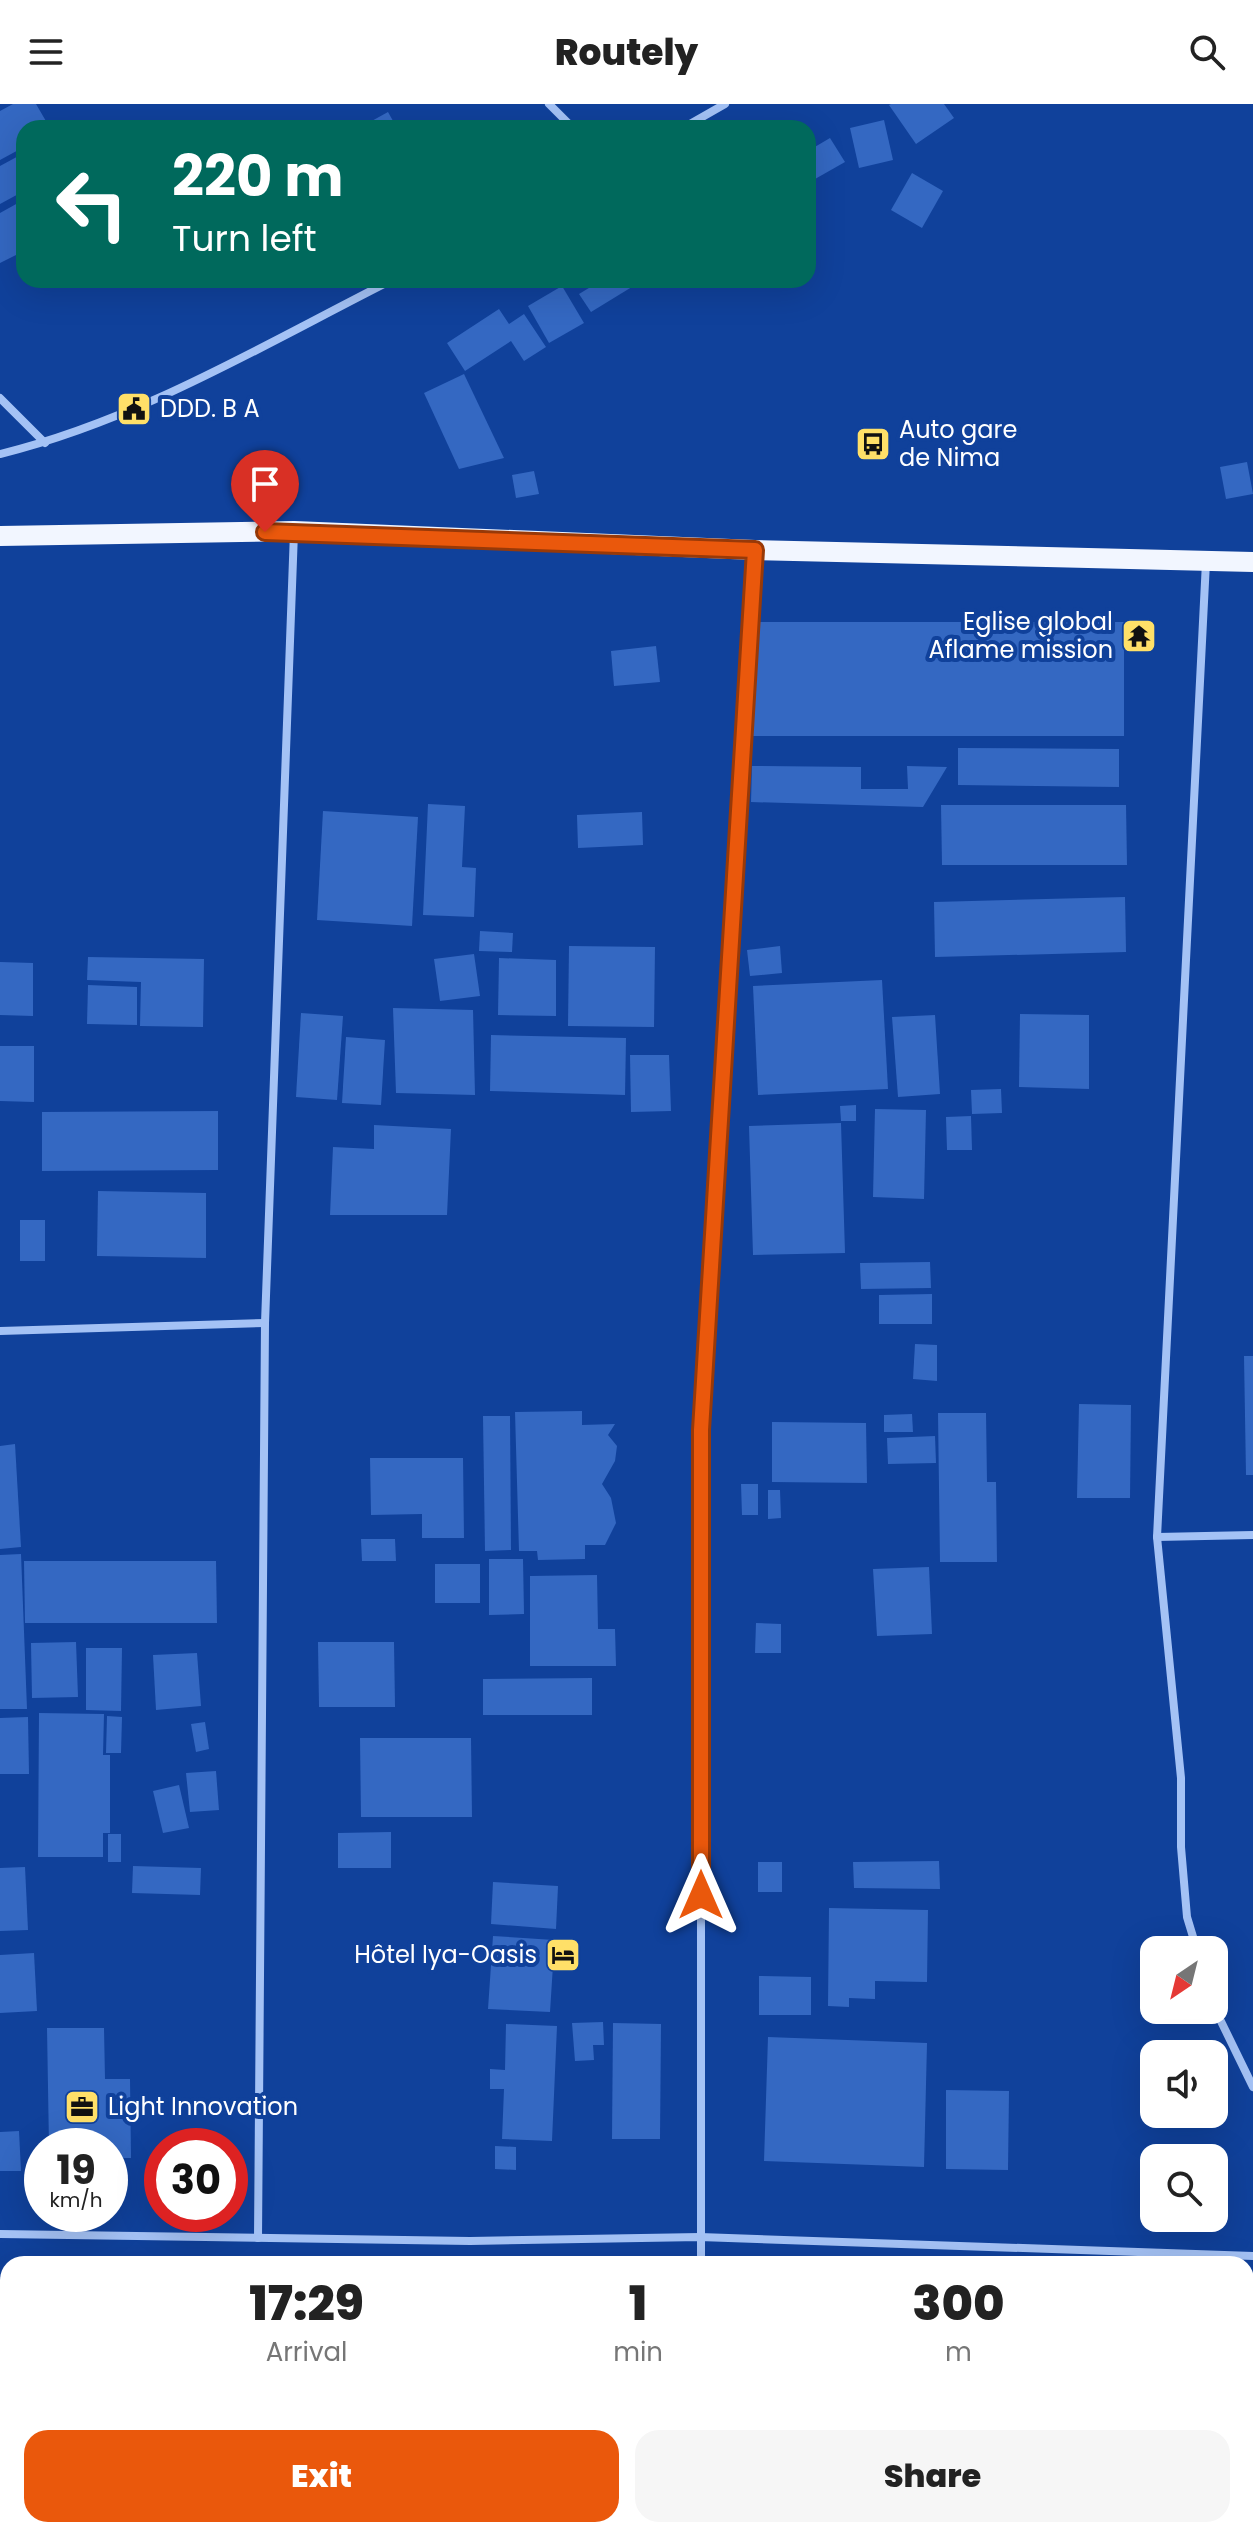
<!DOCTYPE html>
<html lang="en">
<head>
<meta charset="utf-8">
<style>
  body { margin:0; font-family:Poppins,sans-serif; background:#f6f6f6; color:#222; height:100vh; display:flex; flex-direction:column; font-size:30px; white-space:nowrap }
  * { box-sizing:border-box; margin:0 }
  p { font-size:26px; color:#767676 }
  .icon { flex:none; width:44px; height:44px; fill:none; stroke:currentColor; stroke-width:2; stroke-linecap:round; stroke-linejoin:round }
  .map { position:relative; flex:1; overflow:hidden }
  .sheet { position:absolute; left:0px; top:2152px; width:1254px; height:282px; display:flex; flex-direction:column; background:#fff; border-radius:24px 24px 0 0; box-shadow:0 8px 32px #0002 }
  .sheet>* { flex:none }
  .top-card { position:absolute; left:16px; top:16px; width:800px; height:168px; border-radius:24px; box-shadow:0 8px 32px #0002; background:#00695c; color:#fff; overflow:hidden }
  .needle { width:52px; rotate:215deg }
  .controls { position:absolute; left:1140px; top:1832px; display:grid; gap:16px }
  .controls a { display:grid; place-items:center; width:88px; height:88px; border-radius:16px; background:#fff; box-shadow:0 8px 32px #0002; font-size:40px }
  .speed { position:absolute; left:24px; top:2024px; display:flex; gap:16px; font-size:40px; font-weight:700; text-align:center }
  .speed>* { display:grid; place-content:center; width:104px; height:104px; border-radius:50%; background:#fff; box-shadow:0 8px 32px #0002; line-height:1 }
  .speed small { font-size:20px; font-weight:400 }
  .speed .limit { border:12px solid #d22; background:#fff; color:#111 }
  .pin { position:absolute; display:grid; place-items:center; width:68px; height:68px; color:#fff; margin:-82px -34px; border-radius:50% 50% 50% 0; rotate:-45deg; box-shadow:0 0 8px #0007 }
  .pin .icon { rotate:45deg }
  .me { position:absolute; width:88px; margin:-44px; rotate:0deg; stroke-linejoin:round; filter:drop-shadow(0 0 6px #0008) }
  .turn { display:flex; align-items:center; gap:28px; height:168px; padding:0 24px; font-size:36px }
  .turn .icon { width:104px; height:104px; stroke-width:2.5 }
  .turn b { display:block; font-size:56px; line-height:68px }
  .eta { display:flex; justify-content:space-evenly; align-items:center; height:136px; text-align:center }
  .eta b { font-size:48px; font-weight:800; line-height:56px }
  .primary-button { display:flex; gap:16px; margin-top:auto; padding:16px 24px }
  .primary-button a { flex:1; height:92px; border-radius:24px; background:#ea580c; color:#fff; font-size:32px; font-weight:800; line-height:92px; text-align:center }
  .primary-button a+a { background:#f6f6f6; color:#222 }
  header { display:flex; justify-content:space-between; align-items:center; height:104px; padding:0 24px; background:#fff; font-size:36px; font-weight:800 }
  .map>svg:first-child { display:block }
  .building { fill:#3468c2 }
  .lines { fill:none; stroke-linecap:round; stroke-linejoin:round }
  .minor { stroke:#a4c2f5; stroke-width:8 }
  .primary { stroke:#f2f6ff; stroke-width:20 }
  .route-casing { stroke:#983908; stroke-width:20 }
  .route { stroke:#ea580c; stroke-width:14 }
  .labels { text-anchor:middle; stroke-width:8; stroke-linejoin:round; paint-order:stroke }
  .poi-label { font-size:24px; fill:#fff; stroke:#10419b; text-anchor:start }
</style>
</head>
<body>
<header><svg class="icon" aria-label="menu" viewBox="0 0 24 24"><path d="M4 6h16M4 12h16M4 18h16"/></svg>Routely<svg class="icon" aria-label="search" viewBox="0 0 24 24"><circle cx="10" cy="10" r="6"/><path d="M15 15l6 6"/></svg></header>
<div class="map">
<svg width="1253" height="2433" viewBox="0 0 1253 2433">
  <rect width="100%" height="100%" fill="#10419b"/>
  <g class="building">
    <path d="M13,0H36L50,24H24V43L0,56V7Z"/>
    <path d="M891,0H944L954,14L916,40L889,1Z"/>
    <path d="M388,8L397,24H359Z"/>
    <path d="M884,16L893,56L859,64L850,24Z"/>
    <path d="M830,34L845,58L808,79V47Z"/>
    <path d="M24,49V87L0,100V62Z"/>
    <path d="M912,69L943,87L922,124L891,106Z"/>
    <path d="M18,99L24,109V147L0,159V109Z"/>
    <path d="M602,176H639L640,178L591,208L579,190Z"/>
    <path d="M562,182L584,219L549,239L528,202Z"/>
    <path d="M499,205L509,220L524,210L546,243L524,257L511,237L465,267L447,239Z"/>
    <path d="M464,270L504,354L459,365L424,289Z"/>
    <path d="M1247,358L1253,390L1226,395L1220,363Z"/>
    <path d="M534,367L539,390L516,394L512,371Z"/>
    <path d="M751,518H1124V632H752Z"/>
    <path d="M656,542L660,578L614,582L611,547Z"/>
    <path d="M958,644L1119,645V683L958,681Z"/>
    <path d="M752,662L861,663V685H908L907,662L947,663L923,703L751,698Z"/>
    <path d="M428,700L465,702L462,763L476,764L474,813L423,811Z"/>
    <path d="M941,701H1126L1127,761H942Z"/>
    <path d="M323,707L418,713L412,822L317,816Z"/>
    <path d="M642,708L643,741L578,744L577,711Z"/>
    <path d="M1125,793L1126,848L935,853L934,798Z"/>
    <path d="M480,827L513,829L512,848L479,847Z"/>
    <path d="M569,842L655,843L654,923L568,922Z"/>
    <path d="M780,842L782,869L750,872L747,846Z"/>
    <path d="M474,850L480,892L440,897L434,855Z"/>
    <path d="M88,853L204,855L203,923L140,922L141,878L87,876Z"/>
    <path d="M499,854L556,856V912L498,911Z"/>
    <path d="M0,858L33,859V912L0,911Z"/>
    <path d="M882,876L888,985L758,991L753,882Z"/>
    <path d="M88,881L137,883V921L87,920Z"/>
    <path d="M393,904L473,906L475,991L396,989Z"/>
    <path d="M301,909L343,912L337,996L296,993Z"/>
    <path d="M1020,910L1089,911V985L1019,983Z"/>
    <path d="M935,911L940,990L898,993L892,913Z"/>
    <path d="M491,931L626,934L625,991L490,987Z"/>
    <path d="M346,933L385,936L381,1001L342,999Z"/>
    <path d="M0,942H34V998L0,997Z"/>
    <path d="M630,951H669L671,1007L631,1008Z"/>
    <path d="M1001,985L1002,1009L972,1010L971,986Z"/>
    <path d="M856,1001V1017H841L840,1002Z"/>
    <path d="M875,1005L926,1006L924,1095L873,1093Z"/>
    <path d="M218,1007V1066L42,1067V1008Z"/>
    <path d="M971,1012L972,1046H947L946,1013Z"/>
    <path d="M841,1019L845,1149L753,1151L749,1022Z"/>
    <path d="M374,1021L451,1025L447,1111H330L333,1043L374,1045Z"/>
    <path d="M98,1087L206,1089V1154L97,1152Z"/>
    <rect x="20" y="1116" width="25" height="41"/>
    <path d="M930,1158L931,1184L861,1185L860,1159Z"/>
    <path d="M932,1190V1220H879V1191Z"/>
    <path d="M915,1240L937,1241V1277L913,1275Z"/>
    <path d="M1244,1252H1253V1371H1246Z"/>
    <path d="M1079,1300L1131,1301L1130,1394H1077Z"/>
    <path d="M582,1307V1321L615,1320L608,1331L617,1342L615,1357L602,1380L611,1394L616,1419L605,1441H585V1455L538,1456L537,1447H519L515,1308Z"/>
    <path d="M938,1309H986L987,1378H996L997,1458H940Z"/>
    <path d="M912,1310L913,1328H884V1311Z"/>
    <path d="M483,1312H510L511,1446L485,1447Z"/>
    <path d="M772,1318L866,1319L867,1379L772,1378Z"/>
    <path d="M935,1332L936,1359L888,1360L887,1334Z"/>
    <path d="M15,1340L21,1443L0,1445V1342Z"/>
    <path d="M370,1354H463L464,1434H422V1410L371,1411Z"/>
    <path d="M741,1380H758V1411H742Z"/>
    <path d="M768,1386H780L781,1414L768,1415Z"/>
    <path d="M361,1435H395L396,1457H362Z"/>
    <path d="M21,1450L27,1605H0V1451Z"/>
    <path d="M489,1455H523L524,1510L489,1511Z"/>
    <path d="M24,1457H216L217,1519H25Z"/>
    <rect x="435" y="1460" width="45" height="39"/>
    <path d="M929,1463L932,1530L877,1532L873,1465Z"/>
    <path d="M597,1471L598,1525H615L616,1562H530V1472Z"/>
    <path d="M756,1519L781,1520V1549H755Z"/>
    <path d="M76,1538L78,1593L32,1594L31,1539Z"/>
    <path d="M318,1538H394L395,1603H319Z"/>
    <path d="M86,1544H122L121,1607L86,1606Z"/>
    <path d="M197,1549L201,1602L156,1606L153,1551Z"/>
    <path d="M592,1574V1611H483V1575Z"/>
    <path d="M39,1609L104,1610L103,1651H110V1729H103V1753H38Z"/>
    <path d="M107,1612L122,1613L121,1649H106Z"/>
    <path d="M28,1613L29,1670H0V1614Z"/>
    <path d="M205,1618L209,1645L196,1648L191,1620Z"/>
    <path d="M360,1634H471L472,1713H361Z"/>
    <path d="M216,1667L219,1706L190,1708L186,1669Z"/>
    <path d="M179,1681L189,1724L163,1729L153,1687Z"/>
    <path d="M391,1728V1764H338V1729Z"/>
    <rect x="108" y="1730" width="13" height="28"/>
    <path d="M939,1757L940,1785L854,1784L853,1758Z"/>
    <rect x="758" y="1758" width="24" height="30"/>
    <path d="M133,1762L201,1764L200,1791L132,1789Z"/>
    <path d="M25,1763L28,1826L0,1827V1764Z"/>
    <path d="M493,1778L558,1782L556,1825L491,1820Z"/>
    <path d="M829,1804L928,1806L927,1878L875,1877V1895L849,1894V1903L828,1902Z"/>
    <path d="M493,1832L569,1837L567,1861H553L550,1908L488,1905Z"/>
    <path d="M34,1849L37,1907L0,1909V1851Z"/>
    <path d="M759,1872L811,1873V1911H759Z"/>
    <path d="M603,1918L604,1941H593L594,1956L575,1957L572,1919Z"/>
    <path d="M613,1919L661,1920L660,2035H612Z"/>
    <path d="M506,1920L557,1922L552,2037L502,2035L504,1985H490V1965L505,1966Z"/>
    <path d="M47,1924H104L105,1975H130L131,2054H110V2042H49Z"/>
    <path d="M768,1933L927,1939L924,2063L764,2057Z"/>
    <path d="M946,1986L1009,1987L1008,2066L946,2065Z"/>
    <path d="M19,2027L21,2067H0V2028Z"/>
    <path d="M495,2042L516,2043V2066L495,2065Z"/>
    <rect x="0" y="2173" width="8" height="193"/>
    <path d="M1246,2229L1253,2230V2321L1246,2320Z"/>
    <path d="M0,2374H8L7,2404H0Z"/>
    <path d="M0,2411H8V2426H45V2433H0Z"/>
    <path d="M49,2426H65V2433H48Z"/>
    <rect x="74" y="2426" width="48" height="7"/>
    <path d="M132,2426H217L216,2433H132Z"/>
    <rect x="227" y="2426" width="56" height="7"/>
    <rect x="926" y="2426" width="136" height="7"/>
  </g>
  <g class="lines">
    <g class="minor">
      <path d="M549,0L573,24"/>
      <path d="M683,24L725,0"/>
      <path d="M0,294L45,339"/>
      <path d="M0,350C139,316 265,240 392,176"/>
      <path d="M0,1227L265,1219"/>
      <path d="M1157,1433L1253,1431"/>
      <path d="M1197,1846L1187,1813L1181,1743V1674L1157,1433L1206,458"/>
      <path d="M1214,1903L1253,1983"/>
      <path d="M0,2130L470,2137L700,2133L1253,2152"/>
      <path d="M258,2134L265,1219L294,428"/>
      <path d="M701,2160V1326L755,446"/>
      <path d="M707,2426V2433"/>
    </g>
    <path class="primary" d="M0,432L294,427L755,446L1253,458"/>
  </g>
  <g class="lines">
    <g class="route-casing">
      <path id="route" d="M265,428L755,446L701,1326V1791"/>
    </g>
    <use href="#route" class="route"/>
  </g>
  <defs>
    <g id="civic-square" transform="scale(1.8)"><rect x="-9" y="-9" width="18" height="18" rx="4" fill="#ffe068" stroke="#10419b"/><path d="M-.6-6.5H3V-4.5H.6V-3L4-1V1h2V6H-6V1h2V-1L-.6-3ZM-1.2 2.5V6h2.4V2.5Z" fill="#111"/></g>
    <g id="bus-square" transform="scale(1.8)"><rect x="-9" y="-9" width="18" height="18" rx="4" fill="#ffe068" stroke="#10419b"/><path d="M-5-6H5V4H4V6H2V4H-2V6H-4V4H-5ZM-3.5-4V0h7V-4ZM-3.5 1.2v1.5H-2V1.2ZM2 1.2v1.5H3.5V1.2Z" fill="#111"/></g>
    <g id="temple-square" transform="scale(1.8)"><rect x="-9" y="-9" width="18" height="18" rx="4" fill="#ffe068" stroke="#10419b"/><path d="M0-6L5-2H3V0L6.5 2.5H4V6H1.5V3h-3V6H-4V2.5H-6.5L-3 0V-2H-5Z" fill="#111"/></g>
    <g id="hotel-square" transform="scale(1.8)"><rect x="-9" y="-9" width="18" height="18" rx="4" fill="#ffe068" stroke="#10419b"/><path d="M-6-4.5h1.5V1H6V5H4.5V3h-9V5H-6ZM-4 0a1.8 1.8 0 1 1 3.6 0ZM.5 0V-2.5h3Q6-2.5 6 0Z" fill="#111"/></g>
    <g id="office-square" transform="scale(1.8)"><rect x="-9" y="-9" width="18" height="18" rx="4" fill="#ffe068" stroke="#10419b"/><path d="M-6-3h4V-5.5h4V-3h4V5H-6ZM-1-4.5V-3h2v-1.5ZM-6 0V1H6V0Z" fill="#111"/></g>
  </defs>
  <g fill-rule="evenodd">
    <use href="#civic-square" x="134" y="305"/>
    <use href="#bus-square" x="873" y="340"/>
    <use href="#temple-square" x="1139" y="532"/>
    <use href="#hotel-square" x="563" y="1851"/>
    <use href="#office-square" x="82" y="2003"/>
  </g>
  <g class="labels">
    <g class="poi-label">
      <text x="160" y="313">DDD. B A</text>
      <text x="899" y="334">Auto gare<tspan x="899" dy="28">de Nima</tspan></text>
      <text x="1113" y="526" text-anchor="end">Eglise global<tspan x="1113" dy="28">Aflame mission</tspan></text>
      <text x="537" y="1859" text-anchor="end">Hôtel Iya-Oasis</text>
      <text x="108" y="2011">Light Innovation</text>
    </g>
  </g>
</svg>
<div class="controls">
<a><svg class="needle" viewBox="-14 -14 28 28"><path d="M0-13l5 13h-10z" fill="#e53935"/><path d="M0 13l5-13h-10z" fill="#767676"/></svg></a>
<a><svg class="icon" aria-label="sound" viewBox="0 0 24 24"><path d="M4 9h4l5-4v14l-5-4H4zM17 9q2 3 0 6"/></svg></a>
<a><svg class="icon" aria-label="search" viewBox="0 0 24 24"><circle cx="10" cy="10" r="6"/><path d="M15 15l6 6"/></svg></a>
</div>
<div class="speed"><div>19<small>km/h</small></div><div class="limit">30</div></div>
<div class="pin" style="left:265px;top:428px;background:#d93025"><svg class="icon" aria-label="arrive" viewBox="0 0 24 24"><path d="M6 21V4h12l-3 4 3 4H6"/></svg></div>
<svg class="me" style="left:701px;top:1791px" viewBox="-20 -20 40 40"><path d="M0-17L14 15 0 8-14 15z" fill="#ea580c" stroke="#fff" stroke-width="4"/></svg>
<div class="top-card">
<div class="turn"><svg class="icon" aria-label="left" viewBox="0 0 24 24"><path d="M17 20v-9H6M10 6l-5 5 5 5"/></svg><div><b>220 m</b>Turn left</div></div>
</div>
<section class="sheet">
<div class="eta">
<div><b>17:29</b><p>Arrival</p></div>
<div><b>1</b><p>min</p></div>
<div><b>300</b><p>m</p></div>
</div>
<div class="primary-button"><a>Exit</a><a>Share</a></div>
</section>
</div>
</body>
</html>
